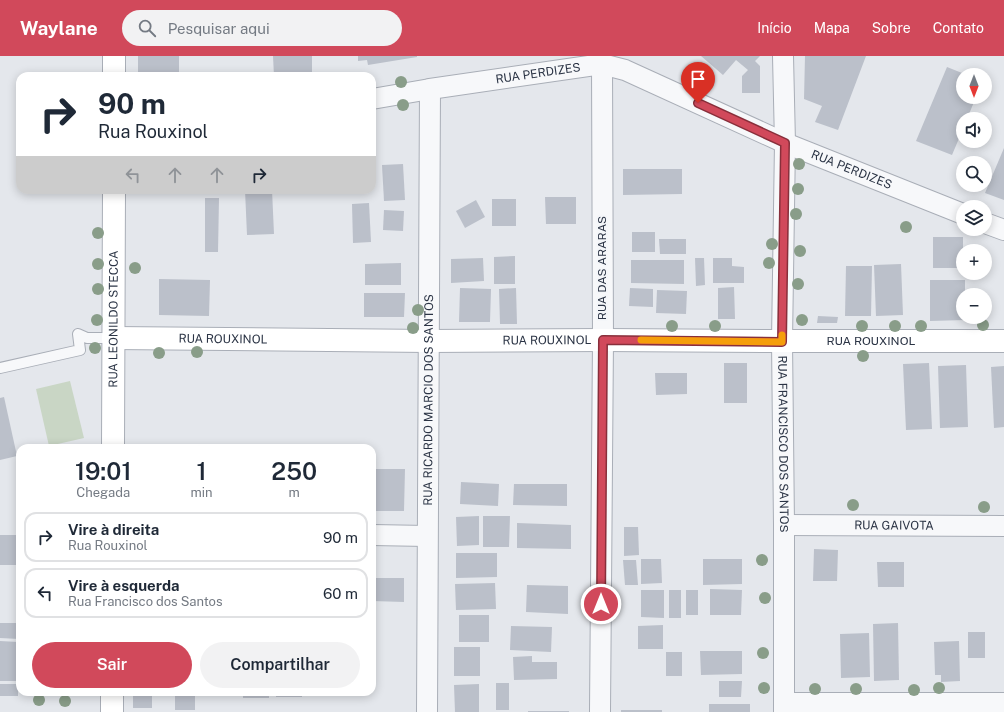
<!DOCTYPE html>
<html lang="pt">
<head>
<meta charset="utf-8">
<style>
  body { margin:0; font-family:"Public Sans",sans-serif; background:#f2f2f3; color:#1f2937; height:100vh; display:flex; flex-direction:column; font-size:15px; white-space:nowrap }
  * { box-sizing:border-box; margin:0 }
  p { font-size:13px; color:#747a83 }
  .icon { flex:none; width:22px; height:22px; fill:none; stroke:currentColor; stroke-width:2; stroke-linecap:round; stroke-linejoin:round }
  .map { position:relative; flex:1; overflow:hidden }
  .details { position:absolute; left:16px; top:388px; width:360px; height:252px; display:flex; flex-direction:column; background:#fff; border-radius:12px; box-shadow:0 2px 10px #0003 }
  .details>* { flex:none }
  .top-card { position:absolute; left:16px; top:16px; width:360px; height:122px; border-radius:12px; box-shadow:0 2px 10px #0003; background:#fff; color:#1f2937; overflow:hidden }
  .needle { width:26px; rotate:180deg }
  .tools { position:absolute; left:956px; top:12px; display:grid; gap:8px }
  .tools a { display:grid; place-items:center; width:36px; height:36px; border-radius:50%; background:#fff; box-shadow:0 2px 10px #0003; font-size:20px }
  .pin { position:absolute; display:grid; place-items:center; width:34px; height:34px; color:#fff; margin:-41px -17px; border-radius:50% 50% 50% 0; rotate:-45deg; box-shadow:0 0 4px #0007 }
  .pin .icon { rotate:45deg }
  .me { position:absolute; width:44px; margin:-22px; rotate:0deg; stroke-linejoin:round; filter:drop-shadow(0 0 3px #0008) }
  .turn { display:flex; align-items:center; gap:14px; height:84px; padding:0 16px; font-size:18px }
  .turn .icon { width:52px; height:52px; stroke-width:2.5 }
  .turn b { display:block; font-size:28px; line-height:34px }
  .lanes { display:flex; align-items:center; height:38px; padding:0 16px; background:#0003; justify-content:center; gap:20px; direction:ltr }
  .lanes .off { opacity:.35 }
  .eta { display:flex; justify-content:space-evenly; align-items:center; height:68px; text-align:center }
  .eta b { font-size:24px; font-weight:600; line-height:28px }
  .action { display:flex; gap:8px; margin-top:auto; padding:8px 16px }
  .action a { flex:1; height:46px; border-radius:24px; background:#d1495b; color:#fff; font-size:16px; font-weight:600; line-height:46px; text-align:center }
  .action a+a { background:#f2f2f3; color:#1f2937 }
  ul { padding:0; list-style:none }
  li { display:flex; align-items:center; gap:12px; height:50px; margin:0 8px 6px; padding:0 8px; border:2px solid #e0e1e3; border-radius:12px }
  li div { flex:1 }
  li b { display:block; font-size:15px }
  li em { font-style:normal }
  header { display:flex; align-items:center; gap:24px; box-sizing:border-box; height:56px; padding:0 20px; background:#d1495b; color:#fff }
  header strong { font-size:19px }
  nav { display:flex; gap:22px; margin-inline-start:auto; font-size:14px }
  .search { width:280px; height:36px; background:#f2f2f3; display:flex; align-items:center; gap:10px; box-sizing:border-box; padding:0 14px; border-radius:22px; color:#747a83; font-size:15px }
  .map>svg:first-child { display:block }
  .grass { fill:#c9d6c5 }
  .building { fill:#bbc0ca }
  .lines { fill:none; stroke-linecap:round; stroke-linejoin:round }
  .lane-casing { stroke:#a9aeb7; stroke-width:12 }
  .street-casing { stroke:#a9aeb7; stroke-width:22 }
  .secondary-casing { stroke:#a9aeb7; stroke-width:24 }
  .lane { stroke:#f7f8fa; stroke-width:10 }
  .street { stroke:#f7f8fa; stroke-width:20 }
  .secondary { stroke:#fff; stroke-width:22 }
  .tree { fill:#899d89 }
  .route-casing { stroke:#882f3b; stroke-width:10 }
  .route { stroke:#d1495b; stroke-width:7 }
  .slow { stroke:#f59e0b; stroke-width:7 }
  .labels { text-anchor:middle; stroke-width:4; stroke-linejoin:round; paint-order:stroke }
  .street-label { font-size:12px; fill:#2b3445; stroke:#f4f6f9 }
</style>
</head>
<body>
<header>
<strong>Waylane</strong>
<div class="search"><svg class="icon" aria-label="search" viewBox="0 0 24 24"><circle cx="10" cy="10" r="6"/><path d="M15 15l6 6"/></svg>Pesquisar aqui</div>
<nav><a>Início</a><a>Mapa</a><a>Sobre</a><a>Contato</a></nav>
</header>
<div class="map">
<svg width="1004" height="656" viewBox="0 0 1004 656">
  <rect width="100%" height="100%" fill="#e4e7ec"/>
  <path class="grass" d="M70,325L84,382L49,390L36,333Z"/>
  <g class="building">
    <rect x="138" y="0" width="41" height="20"/>
    <path d="M273,0H312V20H274Z"/>
    <path d="M358,0H417V1L368,9L367,4L358,5Z"/>
    <path d="M701,0H760L755,5L760,10V37H742V20L748,14L736,4L723,19Z"/>
    <path d="M805,0H866L838,74L815,66L822,50L804,43Z"/>
    <path d="M947,11L967,19H963V41H976L967,63H963V73L952,99L916,85Z"/>
    <path d="M1004,92V144L985,137Z"/>
    <path d="M403,108L405,144L384,145L382,109Z"/>
    <path d="M623,113H682V138L623,139Z"/>
    <path d="M245,134H272L274,178L247,179Z"/>
    <path d="M545,141H576V168H546Z"/>
    <path d="M205,142H219L218,196H205Z"/>
    <rect x="492" y="143" width="24" height="27"/>
    <path d="M476,144L485,161L465,172L456,155Z"/>
    <path d="M369,147L371,186L353,187L352,148Z"/>
    <path d="M384,154L404,155L403,175L383,174Z"/>
    <rect x="632" y="176" width="23" height="20"/>
    <rect x="933" y="181" width="30" height="31"/>
    <path d="M659,183H686V198H660Z"/>
    <path d="M515,200V228H494V201Z"/>
    <path d="M483,202L484,225L451,227V203Z"/>
    <path d="M695,202H704L705,229L696,230Z"/>
    <path d="M713,202H732V210L744,211V227H713Z"/>
    <path d="M631,204H684V228L631,227Z"/>
    <path d="M401,207V229H365V208Z"/>
    <path d="M901,208L903,259L876,260L874,209Z"/>
    <path d="M846,210H872L871,260H845Z"/>
    <path d="M159,223L210,224L209,260L159,259Z"/>
    <path d="M930,224H965V239H963V261H965V264L930,265Z"/>
    <path d="M734,231L735,263H718V232Z"/>
    <path d="M460,232L491,233L490,266H459Z"/>
    <path d="M516,232L517,268H500L499,233Z"/>
    <path d="M630,232L653,233V251L629,250Z"/>
    <path d="M657,234L687,235L686,258L656,257Z"/>
    <path d="M364,237H405L404,261H364Z"/>
    <path d="M818,260L838,261L837,267H817Z"/>
    <rect x="724" y="307" width="23" height="40"/>
    <path d="M929,307L932,373L906,374L903,308Z"/>
    <path d="M966,309L968,371L940,372L938,310Z"/>
    <path d="M1004,310V371L994,372L991,311Z"/>
    <path d="M655,317H687V338L656,339Z"/>
    <path d="M4,341L17,400L0,404V342Z"/>
    <path d="M374,413H405L404,455H374Z"/>
    <path d="M461,426L499,428L498,450L460,448Z"/>
    <path d="M514,428H567V450L513,449Z"/>
    <path d="M479,460V489L457,490L456,461Z"/>
    <path d="M483,460H510L509,491H483Z"/>
    <path d="M517,467L571,469V493L517,492Z"/>
    <path d="M624,471H638L639,499L624,500Z"/>
    <rect x="0" y="479" width="20" height="30"/>
    <path d="M814,493L838,494L837,525H813Z"/>
    <path d="M456,497H497V521L456,522Z"/>
    <path d="M641,503H661L662,527L641,528Z"/>
    <path d="M703,503H742V528L703,529Z"/>
    <path d="M623,504H636L638,529H625Z"/>
    <path d="M877,506H904V531H878Z"/>
    <path d="M372,522H404V546L372,545Z"/>
    <path d="M495,527L496,553L456,554L455,528Z"/>
    <path d="M527,529L568,530V558L526,556Z"/>
    <path d="M710,533L742,534L741,559H710Z"/>
    <path d="M641,534H664V562L641,561Z"/>
    <rect x="669" y="534" width="12" height="28"/>
    <rect x="686" y="534" width="12" height="25"/>
    <rect x="459" y="559" width="30" height="27"/>
    <path d="M0,567H19V583L0,582Z"/>
    <path d="M898,567L899,624L874,625L873,568Z"/>
    <path d="M663,569V593H638V570Z"/>
    <path d="M511,570L552,571L551,596L510,594Z"/>
    <rect x="968" y="576" width="17" height="26"/>
    <path d="M869,577L870,621L841,622L840,578Z"/>
    <path d="M0,585L18,586L17,625H0Z"/>
    <path d="M959,585L960,625L941,626V619H935L934,586Z"/>
    <rect x="454" y="591" width="26" height="29"/>
    <path d="M700,595H742V618L701,619Z"/>
    <rect x="666" y="596" width="16" height="24"/>
    <path d="M532,600V606H557V623L514,624L513,601Z"/>
    <path d="M719,625H742L741,641H719Z"/>
    <rect x="496" y="627" width="13" height="27"/>
    <rect x="0" y="628" width="18" height="12"/>
    <path d="M479,628V656H455L454,629Z"/>
    <rect x="133" y="636" width="19" height="16"/>
    <rect x="243" y="636" width="26" height="6"/>
    <rect x="276" y="636" width="26" height="5"/>
    <path d="M318,636H334V638L318,637Z"/>
    <rect x="175" y="639" width="20" height="15"/>
    <rect x="709" y="648" width="41" height="8"/>
    <rect x="621" y="654" width="41" height="2"/>
    <rect x="528" y="655" width="41" height="1"/>
  </g>
  <g class="lines">
    <g class="lane-casing">
      <path id="lane" d="M0,312L80,294L78,278L87,282H113"/>
    </g>
    <g class="street-casing">
      <g id="street">
        <path id="s1" d="M783,0L785,87L782,285L784,469V656"/>
        <path id="s2" d="M372,43L430,33L602,8L625,14L785,87L963,158"/>
        <path d="M985,167L1004,174"/>
        <path id="s3" d="M784,469L1004,470"/>
        <path d="M372,479L427,480"/>
        <path d="M784,647H1004"/>
        <path id="s4" d="M427,656L430,33"/>
        <path d="M600,656L603,284L602,8"/>
      </g>
    </g>
    <g class="secondary-casing">
      <g id="secondary">
        <path d="M114,20V0"/>
        <path id="s5" d="M113,282L429,285L603,284L782,285H1004"/>
        <path id="s6" d="M113,392L114,134"/>
        <path d="M112,656V636"/>
      </g>
    </g>
    <use href="#lane" class="lane"/>
    <use href="#street" class="street"/>
    <use href="#secondary" class="secondary"/>
  </g>
  <g class="tree">
    <circle cx="401" cy="26" r="6"/>
    <circle cx="403" cy="49" r="6"/>
    <circle cx="799" cy="108" r="6"/>
    <circle cx="798" cy="133" r="6"/>
    <circle cx="796" cy="158" r="6"/>
    <circle cx="906" cy="171" r="6"/>
    <circle cx="98" cy="177" r="6"/>
    <circle cx="772" cy="188" r="6"/>
    <circle cx="800" cy="195" r="6"/>
    <circle cx="769" cy="207" r="6"/>
    <circle cx="98" cy="208" r="6"/>
    <circle cx="135" cy="212" r="6"/>
    <circle cx="798" cy="228" r="6"/>
    <circle cx="98" cy="233" r="6"/>
    <circle cx="418" cy="254" r="6"/>
    <circle cx="97" cy="264" r="6"/>
    <circle cx="802" cy="264" r="6"/>
    <circle cx="983" cy="269" r="6"/>
    <circle cx="672" cy="270" r="6"/>
    <circle cx="715" cy="270" r="6"/>
    <circle cx="862" cy="270" r="6"/>
    <circle cx="895" cy="270" r="6"/>
    <circle cx="921" cy="270" r="6"/>
    <circle cx="413" cy="272" r="6"/>
    <circle cx="95" cy="292" r="6"/>
    <circle cx="197" cy="296" r="6"/>
    <circle cx="159" cy="297" r="6"/>
    <circle cx="863" cy="300" r="6"/>
    <circle cx="853" cy="449" r="6"/>
    <circle cx="984" cy="451" r="6"/>
    <circle cx="762" cy="504" r="6"/>
    <circle cx="765" cy="542" r="6"/>
    <circle cx="763" cy="597" r="6"/>
    <circle cx="764" cy="632" r="6"/>
    <circle cx="939" cy="632" r="6"/>
    <circle cx="815" cy="633" r="6"/>
    <circle cx="856" cy="633" r="6"/>
    <circle cx="914" cy="634" r="6"/>
    <circle cx="39" cy="644" r="6"/>
    <circle cx="65" cy="645" r="6"/>
  </g>
  <g class="lines">
    <g class="route-casing">
      <path id="route" d="M601,548L603,284L782,286L785,87L698,47"/>
    </g>
    <use href="#route" class="route"/>
    <path class="slow" d="M641,284L782,286V279"/>
  </g>
  <g class="labels">
    <g class="street-label">
      <text dy="4" stroke="none"><textPath href="#s2" startOffset="168">RUA PERDIZES</textPath></text>
      <text dy="4" stroke="none"><textPath href="#s2" startOffset="504">RUA PERDIZES</textPath></text>
      <text transform="translate(602 212) rotate(-90)" y="4">RUA DAS ARARAS</text>
      <text dy="4" stroke="none"><textPath href="#s6" startOffset="129">RUA LEONILDO STECCA</textPath></text>
      <text dy="4" stroke="none"><textPath href="#s5" startOffset="110">RUA ROUXINOL</textPath></text>
      <text dy="4" stroke="none"><textPath href="#s5" startOffset="434">RUA ROUXINOL</textPath></text>
      <text dy="4" stroke="none"><textPath href="#s5" startOffset="758">RUA ROUXINOL</textPath></text>
      <text dy="4" stroke="none"><textPath href="#s4" startOffset="312">RUA RICARDO MARCIO DOS SANTOS</textPath></text>
      <text dy="4" stroke="none"><textPath href="#s1" startOffset="388">RUA FRANCISCO DOS SANTOS</textPath></text>
      <text dy="4" stroke="none"><textPath href="#s3" startOffset="110">RUA GAIVOTA</textPath></text>
    </g>
  </g>
</svg>
<div class="tools">
<a><svg class="needle" viewBox="-14 -14 28 28"><path d="M0-13l5 13h-10z" fill="#e53935"/><path d="M0 13l5-13h-10z" fill="#747a83"/></svg></a>
<a><svg class="icon" aria-label="sound" viewBox="0 0 24 24"><path d="M4 9h4l5-4v14l-5-4H4zM17 9q2 3 0 6"/></svg></a>
<a><svg class="icon" aria-label="search" viewBox="0 0 24 24"><circle cx="10" cy="10" r="6"/><path d="M15 15l6 6"/></svg></a>
<a><svg class="icon" aria-label="layers" viewBox="0 0 24 24"><path d="M12 4l9 5-9 5-9-5zM3 14l9 5 9-5"/></svg></a>
<a>+</a>
<a>−</a>
</div>
<div class="pin" style="left:698px;top:47px;background:#d93025"><svg class="icon" aria-label="arrive" viewBox="0 0 24 24"><path d="M6 21V4h12l-3 4 3 4H6"/></svg></div>
<svg class="me" style="left:601px;top:548px" viewBox="-20 -20 40 40"><circle r="17" fill="#d1495b" stroke="#fff" stroke-width="3"/><path d="M0-11L8 9 0 5-8 9z" fill="#fff"/></svg>
<div class="top-card">
<div class="turn"><svg class="icon" aria-label="right" viewBox="0 0 24 24"><path d="M7 20v-9h11M14 6l5 5-5 5"/></svg><div><b>90 m</b>Rua Rouxinol</div></div>
<div class="lanes"><svg class="icon off" aria-label="left" viewBox="0 0 24 24"><path d="M17 20v-9H6M10 6l-5 5 5 5"/></svg><svg class="icon off" aria-label="ahead" viewBox="0 0 24 24"><path d="M12 20V5M6 11l6-6 6 6"/></svg><svg class="icon off" aria-label="ahead" viewBox="0 0 24 24"><path d="M12 20V5M6 11l6-6 6 6"/></svg><svg class="icon" aria-label="right" viewBox="0 0 24 24"><path d="M7 20v-9h11M14 6l5 5-5 5"/></svg></div>
</div>
<section class="details">
<div class="eta">
<div><b>19:01</b><p>Chegada</p></div>
<div><b>1</b><p>min</p></div>
<div><b>250</b><p>m</p></div>
</div>
<ul>
<li><svg class="icon" aria-label="right" viewBox="0 0 24 24"><path d="M7 20v-9h11M14 6l5 5-5 5"/></svg><div><b>Vire à direita</b><p>Rua Rouxinol</p></div><em>90 m</em></li>
<li><svg class="icon" aria-label="left" viewBox="0 0 24 24"><path d="M17 20v-9H6M10 6l-5 5 5 5"/></svg><div><b>Vire à esquerda</b><p>Rua Francisco dos Santos</p></div><em>60 m</em></li>
</ul>
<div class="action"><a>Sair</a><a>Compartilhar</a></div>
</section>
</div>
</body>
</html>
